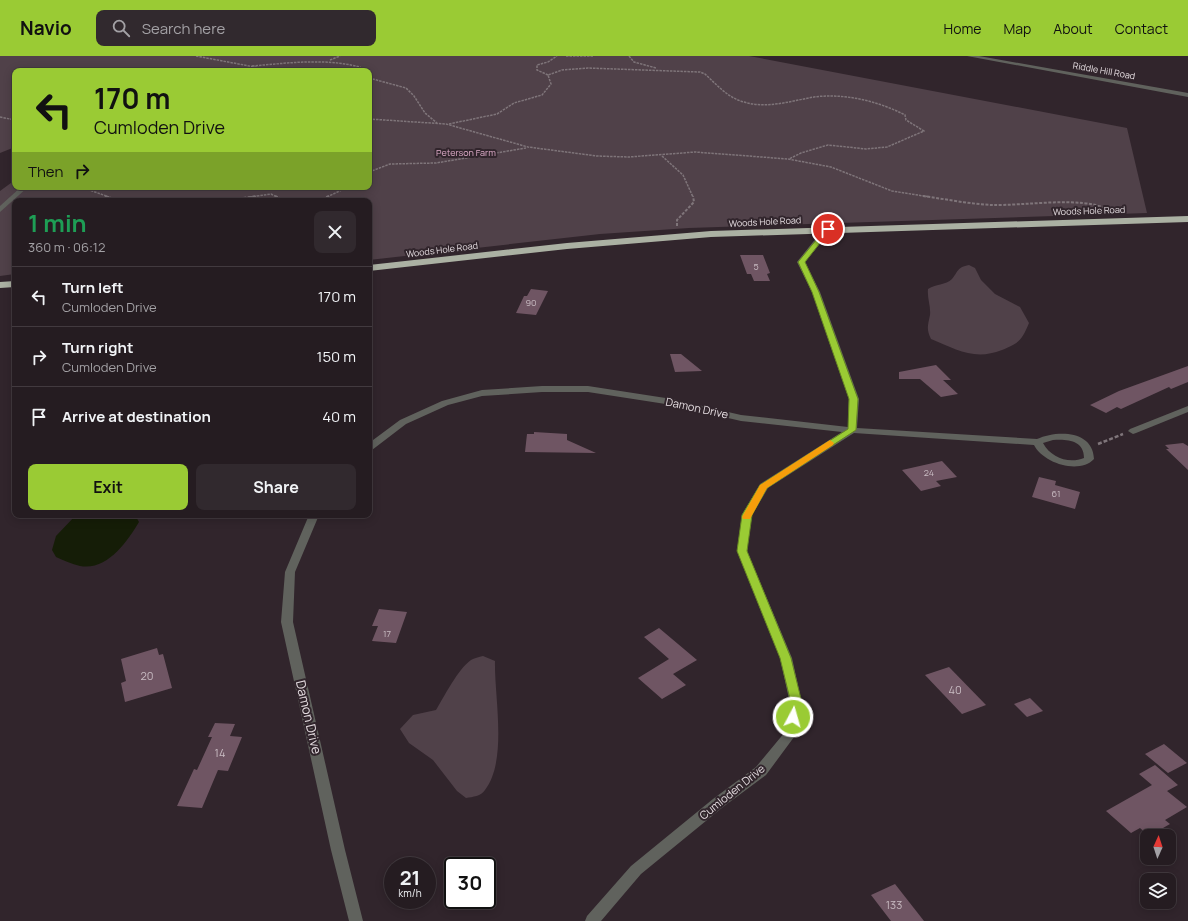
<!DOCTYPE html>
<html lang="en">
<head>
<meta charset="utf-8">
<style>
  body { margin:0; font-family:Manrope,sans-serif; background:#31292e; color:#f1f3f6; height:100vh; display:flex; flex-direction:column; font-size:15px; white-space:nowrap }
  * { box-sizing:border-box; margin:0 }
  p { font-size:13px; color:#a3a1a5 }
  .icon { flex:none; width:22px; height:22px; fill:none; stroke:currentColor; stroke-width:2; stroke-linecap:round; stroke-linejoin:round }
  .map { position:relative; flex:1; overflow:hidden }
  .panel { position:absolute; left:12px; top:142px; width:360px; height:320px; display:flex; flex-direction:column; background:#251c21; border-radius:8px; box-shadow:0 2px 10px #0003,0 0 0 1px #423a3f }
  .panel>* { flex:none }
  .hud { position:absolute; left:12px; top:12px; width:360px; height:122px; border-radius:8px; box-shadow:0 2px 10px #0003,0 0 0 1px #423a3f; background:#9acb34; color:#111; overflow:hidden }
  .needle { width:26px; rotate:3deg }
  .tools { position:absolute; left:1140px; top:773px; display:grid; gap:8px }
  .tools a { display:grid; place-items:center; width:36px; height:36px; border-radius:8px; background:#251c21; box-shadow:0 2px 10px #0003,0 0 0 1px #423a3f; font-size:20px }
  .speed { position:absolute; left:384px; top:801px; display:flex; gap:8px; font-size:20px; font-weight:700; text-align:center }
  .speed>* { display:grid; place-content:center; width:52px; height:52px; border-radius:50%; background:#251c21; box-shadow:0 2px 10px #0003,0 0 0 1px #423a3f; line-height:1 }
  .speed small { font-size:10px; font-weight:400 }
  .speed .limit { border:2px solid #111; border-radius:6px; background:#fff; color:#111 }
  .pin { position:absolute; display:grid; place-items:center; width:34px; height:34px; color:#fff; margin:-17px; border:2px solid #fff; border-radius:50%; box-shadow:0 1px 4px #0007 }
  .me { position:absolute; width:44px; margin:-22px; rotate:6deg; stroke-linejoin:round; filter:drop-shadow(0 0 3px #0008) }
  .turn { display:flex; align-items:center; gap:14px; height:84px; padding:0 16px; font-size:18px }
  .turn .icon { width:52px; height:52px; stroke-width:2.5 }
  .turn b { display:block; font-size:28px; line-height:34px }
  .then { display:flex; align-items:center; height:38px; padding:0 16px; background:#0003; gap:8px; font-size:15px }
  .round { display:grid; place-items:center; flex:none; width:42px; height:42px; border-radius:8px; background:#31292e }
  .overview { display:flex; align-items:center; justify-content:space-between; height:68px; padding:0 16px }
  h1 { font-size:24px; font-weight:700; line-height:30px; color:#1e9e55 }
  .cta { display:flex; gap:8px; margin-top:auto; padding:8px 16px }
  .cta a { flex:1; height:46px; border-radius:8px; background:#9acb34; color:#111; font-size:16px; font-weight:700; line-height:46px; text-align:center }
  .cta a+a { background:#31292e; color:#f1f3f6 }
  ul { padding:0; list-style:none }
  li { display:flex; align-items:center; gap:12px; height:60px; padding:0 16px; border-top:1px solid #423a3f }
  li div { flex:1 }
  li b { display:block; font-size:15px }
  li em { font-style:normal }
  header { display:flex; align-items:center; gap:24px; box-sizing:border-box; height:56px; padding:0 20px; background:#9acb34; color:#111 }
  header strong { font-size:19px }
  nav { display:flex; gap:22px; margin-inline-start:auto; font-size:14px }
  .search { width:280px; height:36px; background:#31292e; display:flex; align-items:center; gap:10px; box-sizing:border-box; padding:0 14px; border-radius:8px; color:#a3a1a5; font-size:15px }
  .map>svg:first-child { display:block }
  .green { fill:#504149 }
  .water { fill:#151d07 }
  .building { fill:#6f5563 }
  .lines { fill:none; stroke-linecap:round; stroke-linejoin:round }
  .path-far2 { stroke:#7f757a; stroke-width:1.5; stroke-dasharray:2.5 1; stroke-linecap:butt }
  .path-far1 { stroke:#7f757a; stroke-width:2; stroke-dasharray:3 1.5; stroke-linecap:butt }
  .path { stroke:#7f757a; stroke-width:2.5; stroke-dasharray:4 2; stroke-linecap:butt }
  .minor { fill:#60625d; fill-rule:evenodd }
  .highway { fill:#abb1a3; fill-rule:evenodd }
  .route { fill:#9acb34; stroke:#648422 }
  .slow { fill:#f59e0b }
  .labels { text-anchor:middle; stroke-width:4; stroke-linejoin:round; paint-order:stroke }
  .far-street-label { font-size:9px; fill:#e5dde1; stroke:#31252c }
  .far-park-label { font-size:9px; fill:#e0adca; stroke:#31252c }
  .number-label { font-size:9px; fill:#c8bbc2 }
  .street-label { font-size:11px; fill:#e5dde1; stroke:#31252c }
  .near-number-label { font-size:11px; fill:#c8bbc2 }
  .near-street-label { font-size:13px; fill:#e5dde1; stroke:#31252c }
</style>
</head>
<body>
<header>
<strong>Navio</strong>
<div class="search"><svg class="icon" aria-label="search" viewBox="0 0 24 24"><circle cx="10" cy="10" r="6"/><path d="M15 15l6 6"/></svg>Search here</div>
<nav><a>Home</a><a>Map</a><a>About</a><a>Contact</a></nav>
</header>
<div class="map">
<svg width="1188" height="865" viewBox="0 0 1188 865">
  <rect width="100%" height="100%" fill="#31252c"/>
  <g class="green">
    <path d="M0,0H749L1127,72L1147,157L689,172L600,178L369,204V145H15V218L0,220V135L15,124V131H369V15H15V91L0,97Z"/>
    <path d="M969,209L975,212L981,224L995,238L1020,251L1029,267C1022,284 1019,287 1002,294C974,305 956,293 931,283C926,273 928,269 930,259C931,251 927,242 928,233C935,228 946,229 952,223C958,216 957,211 969,209Z"/>
    <path d="M483,600L495,605C494,640 508,704 485,734C481,740 473,741 466,742L457,735L433,704L409,687L400,673L413,659L436,654C444,641 458,613 471,604C474,602 479,601 483,600Z"/>
  </g>
  <path class="water" d="M76,459H135L139,466C127,486 107,515 80,510C72,508 63,504 56,501L52,494L56,480Z"/>
  <g class="building">
    <path d="M740,199H763L770,217L767,218L770,225H754L751,218H747Z"/>
    <path d="M531,233L548,235L536,259L516,257L524,240H527Z"/>
    <path d="M670,298H681L702,315L675,316Z"/>
    <path d="M936,309L951,324H943L958,338L941,341L920,323H899V316Z"/>
    <path d="M1188,310V326L1171,333L1169,331L1121,353L1117,351L1106,357L1090,349L1119,335Z"/>
    <path d="M534,376L567,378V384L596,397L525,396L527,378H534Z"/>
    <path d="M1183,387L1188,390V414L1166,393H1169L1165,389Z"/>
    <path d="M942,405L957,421L936,425L941,430L921,435L902,414Z"/>
    <path d="M1039,421L1056,425L1055,429L1080,436L1075,453L1032,441Z"/>
    <path d="M379,553L407,556L396,587L372,585L378,570H372Z"/>
    <path d="M659,572L697,604L673,618L686,629L662,643L638,622L669,603L644,581Z"/>
    <path d="M157,592L159,599L163,598L172,632L125,646L121,627L126,625L121,603Z"/>
    <path d="M949,611L986,649L962,658L925,619Z"/>
    <path d="M1030,642L1043,655L1027,661L1014,648Z"/>
    <path d="M215,667L235,668L230,680L242,681L228,715L218,714L202,752L177,750L194,713L197,714L212,681H208Z"/>
    <path d="M1164,688L1187,707L1168,717L1145,698Z"/>
    <path d="M1155,709L1178,729L1167,735L1187,751L1165,764L1170,768L1149,780L1140,772L1131,777L1106,755L1152,729L1139,718Z"/>
    <path d="M895,828L924,865H891L871,839Z"/>
  </g>
  <g class="lines">
    <g class="path-far2">
      <path d="M196,0L276,15"/>
      <path d="M566,0H593"/>
      <path d="M629,0L634,6L656,12"/>
      <path d="M330,4L340,0"/>
      <path d="M252,10C289,7 324,2 360,11L361,15"/>
      <path d="M246,13L253,12"/>
      <path d="M548,19L537,14V9L548,6L557,0"/>
      <path d="M369,22L406,32L414,40L425,57L437,67"/>
      <path d="M0,61L15,64"/>
      <path d="M369,63L446,68L528,91L597,100L629,101L695,96L788,103L831,111L892,135L930,141"/>
      <path d="M449,68L497,58L514,47L542,39L551,28L548,19L562,14L588,12L700,16L705,18C717,29 728,42 744,46C767,53 791,45 814,41C844,37 878,45 905,59L906,64L924,75L887,91L866,93L828,89L801,97L789,103"/>
      <path d="M662,100L683,119L693,141"/>
      <path d="M369,116L390,108L436,107L526,92"/>
      <path d="M81,131L109,141"/>
      <path d="M250,141L271,138L277,141"/>
      <path d="M327,141L348,131"/>
    </g>
    <g class="path-far1">
      <path d="M105,140L121,145"/>
      <path d="M275,140L282,143L313,145"/>
      <path d="M923,140C945,143 969,148 992,149C1023,150 1081,140 1107,153"/>
      <path d="M221,145L257,140"/>
      <path d="M318,145L329,140"/>
      <path d="M677,170V164L694,146L693,140"/>
    </g>
    <path class="path" d="M1098,388L1123,378"/>
    <g class="minor">
      <path d="M967,0H979L1188,37V41Z"/>
      <path d="M21,131H28L0,156V150Z"/>
      <path d="M825,171L832,173L805,206L820,236L859,343L857,372L1037,383C1057,374 1093,374 1094,403C1079,419 1043,407 1034,389L854,377L768,432L752,459L747,495L792,602L801,643L797,677L766,719L723,751L641,818L601,865H585L587,860L631,810L713,743L756,711L785,676L789,643L780,602L737,495L742,459L760,428L842,376L741,365L672,349L588,336H542L482,340L448,349L406,368L372,394L369,395V387L400,364L442,345L482,334L542,330H588L672,343L741,359L848,371L849,343L812,236L797,206ZM1053,384C1067,383 1084,384 1084,402C1069,408 1051,402 1043,387Z"/>
      <path d="M1188,350V356L1136,377L1133,378L1128,375L1130,373Z"/>
      <path d="M309,459H319L295,516L293,566L345,794L363,865H349L331,794L281,566L285,516Z"/>
    </g>
    <g class="highway">
      <path d="M1188,160V166L711,181L567,193L369,215V209L567,187L711,175Z"/>
      <path d="M15,225V231L0,232V226Z"/>
    </g>
  </g>
  <path class="route" d="M826,172L831,173L805,206L819,236L858,343L856,374L767,432L752,459L747,495L791,602L801,643L797,664H789L787,661L790,643L780,602L737,495L742,459L760,429L848,373L849,343L812,236L798,206Z"/>
  <path class="slow" d="M830,384L834,387L833,389L767,432L750,463H743L742,461L760,429Z"/>
  <g class="labels">
    <g class="far-street-label">
      <text transform="translate(1104 15) rotate(10)" y="3">Riddle Hill Road</text>
      <text transform="translate(1089 155) rotate(-2)" y="3">Woods Hole Road</text>
      <text transform="translate(765 166) rotate(-3)" y="3">Woods Hole Road</text>
      <text transform="translate(442 194) rotate(-7)" y="3">Woods Hole Road</text>
    </g>
    <g class="far-park-label">
      <text x="466" y="100">Peterson Farm</text>
    </g>
    <g class="number-label">
      <text x="756" y="214">5</text>
      <text x="531" y="250">90</text>
      <text x="929" y="420">24</text>
      <text x="1056" y="441">61</text>
      <text x="387" y="581">17</text>
    </g>
    <g class="street-label">
      <text transform="translate(697 352) rotate(12)" y="4">Damon Drive</text>
      <text transform="translate(732 736) rotate(-39)" y="4">Cumloden Drive</text>
    </g>
    <g class="near-number-label">
      <text x="147" y="624">20</text>
      <text x="955" y="638">40</text>
      <text x="220" y="701">14</text>
      <text x="894" y="853">133</text>
    </g>
    <g class="near-street-label">
      <text transform="translate(309 661) rotate(77)" y="5">Damon Drive</text>
    </g>
  </g>
</svg>
<div class="tools">
<a><svg class="needle" viewBox="-14 -14 28 28"><path d="M0-13l5 13h-10z" fill="#e53935"/><path d="M0 13l5-13h-10z" fill="#a3a1a5"/></svg></a>
<a><svg class="icon" aria-label="layers" viewBox="0 0 24 24"><path d="M12 4l9 5-9 5-9-5zM3 14l9 5 9-5"/></svg></a>
</div>
<div class="speed"><div>21<small>km/h</small></div><div class="limit">30</div></div>
<div class="pin" style="left:828px;top:173px;background:#d93025"><svg class="icon" aria-label="arrive" viewBox="0 0 24 24"><path d="M6 21V4h12l-3 4 3 4H6"/></svg></div>
<svg class="me" style="left:793px;top:661px" viewBox="-20 -20 40 40"><circle r="17" fill="#9acb34" stroke="#fff" stroke-width="3"/><path d="M0-11L8 9 0 5-8 9z" fill="#fff"/></svg>
<div class="hud">
<div class="turn"><svg class="icon" aria-label="left" viewBox="0 0 24 24"><path d="M17 20v-9H6M10 6l-5 5 5 5"/></svg><div><b>170 m</b>Cumloden Drive</div></div>
<div class="then">Then<svg class="icon" aria-label="right" viewBox="0 0 24 24"><path d="M7 20v-9h11M14 6l5 5-5 5"/></svg></div>
</div>
<section class="panel">
<div class="overview"><div><h1>1 min</h1><p>360 m · 06:12</p></div><a class="round"><svg class="icon" aria-label="close" viewBox="0 0 24 24"><path d="M6 6l12 12M18 6L6 18"/></svg></a></div>
<ul>
<li><svg class="icon" aria-label="left" viewBox="0 0 24 24"><path d="M17 20v-9H6M10 6l-5 5 5 5"/></svg><div><b>Turn left</b><p>Cumloden Drive</p></div><em>170 m</em></li>
<li><svg class="icon" aria-label="right" viewBox="0 0 24 24"><path d="M7 20v-9h11M14 6l5 5-5 5"/></svg><div><b>Turn right</b><p>Cumloden Drive</p></div><em>150 m</em></li>
<li><svg class="icon" aria-label="arrive" viewBox="0 0 24 24"><path d="M6 21V4h12l-3 4 3 4H6"/></svg><div><b>Arrive at destination</b></div><em>40 m</em></li>
</ul>
<div class="cta"><a>Exit</a><a>Share</a></div>
</section>
</div>
</body>
</html>
